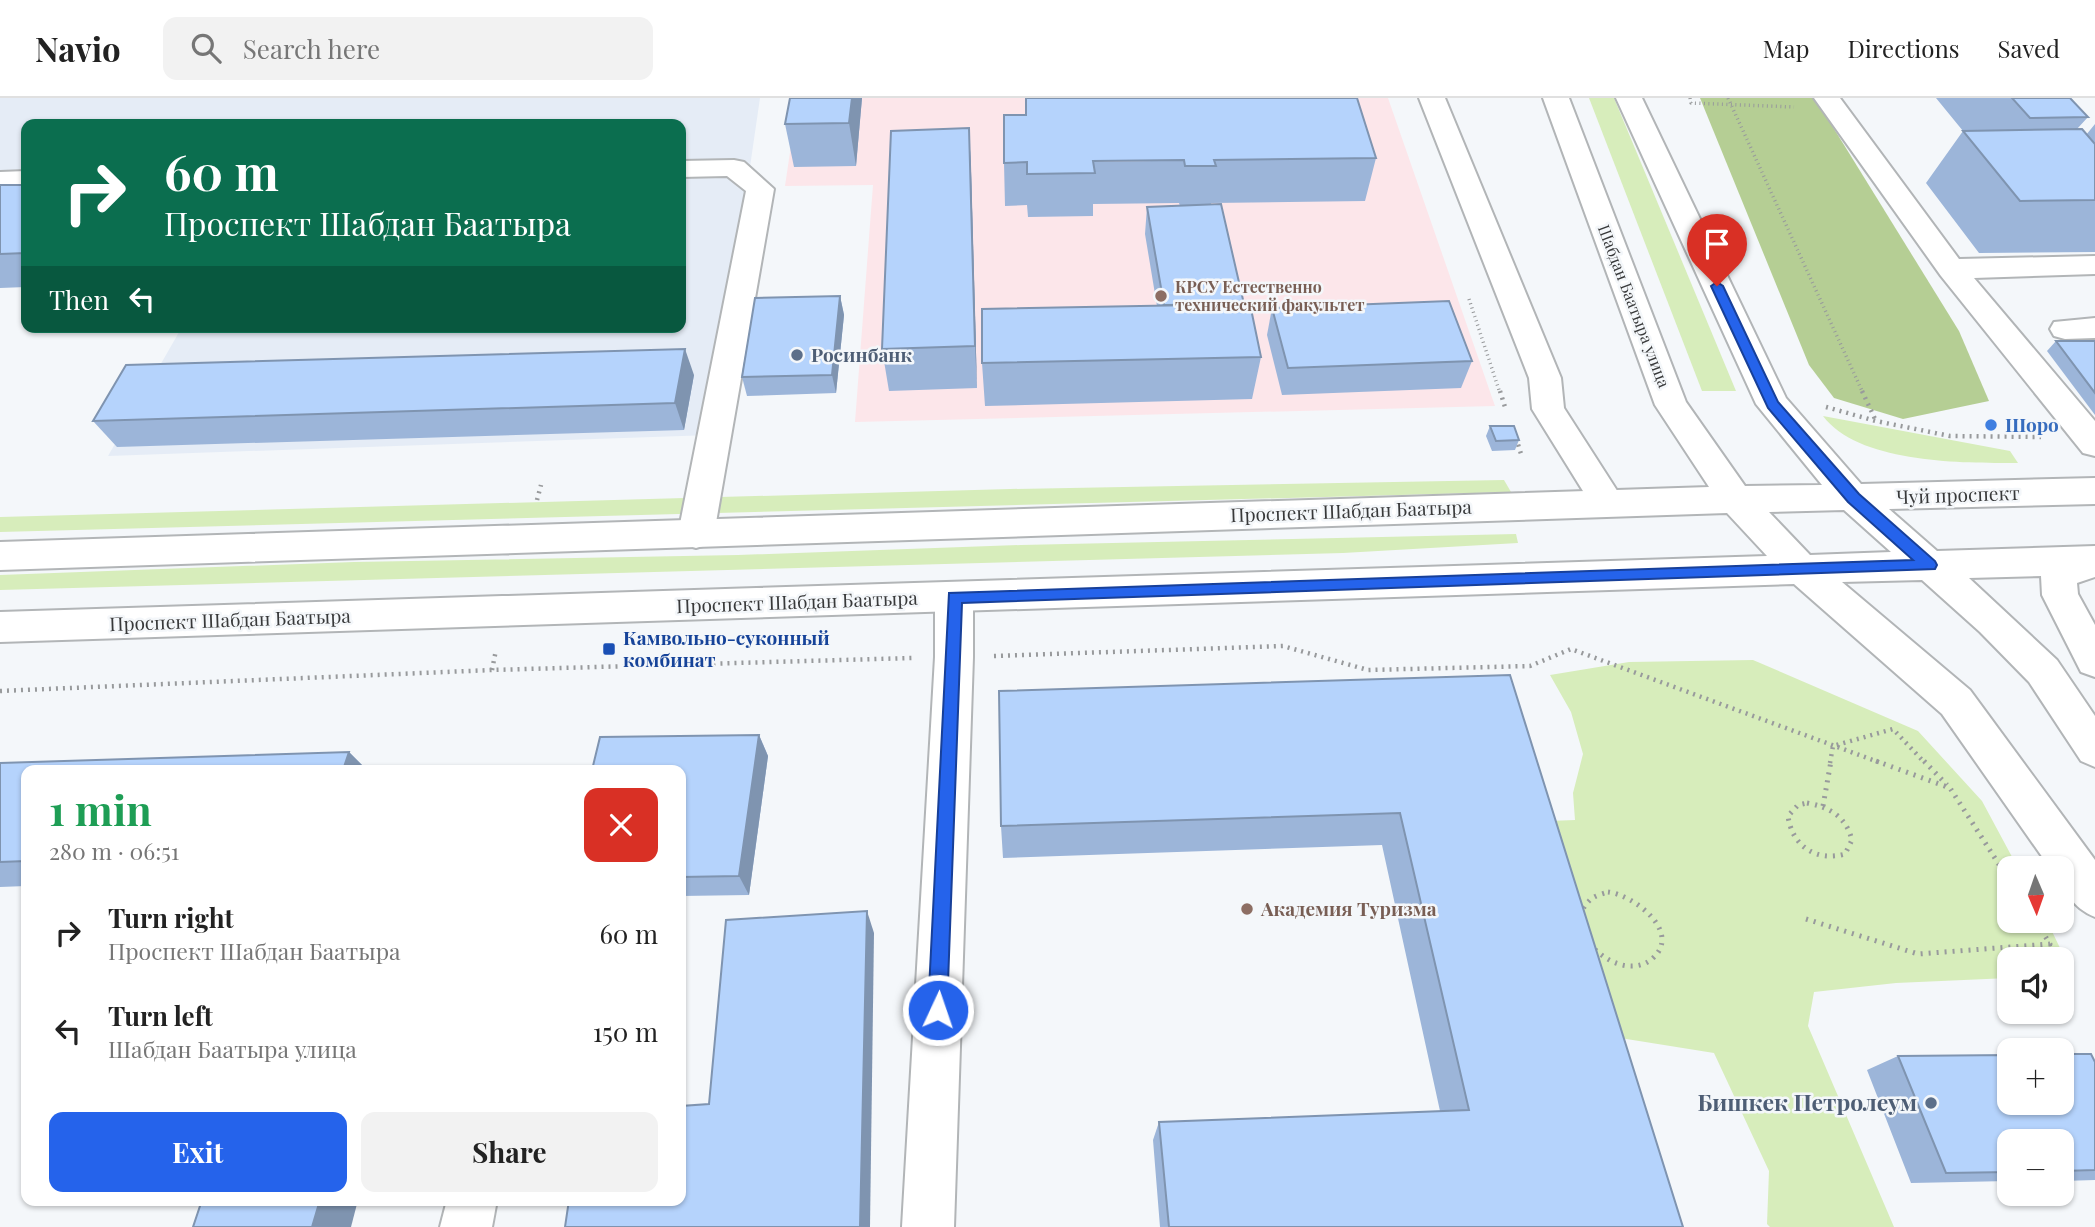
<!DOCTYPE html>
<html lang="en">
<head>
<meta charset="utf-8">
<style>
  body { margin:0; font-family:"Playfair Display",serif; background:#f2f2f2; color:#222; height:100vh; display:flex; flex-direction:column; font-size:26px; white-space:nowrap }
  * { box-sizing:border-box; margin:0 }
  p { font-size:23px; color:#767676 }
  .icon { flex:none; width:38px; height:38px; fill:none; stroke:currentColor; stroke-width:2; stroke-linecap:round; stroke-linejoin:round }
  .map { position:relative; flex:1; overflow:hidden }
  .drawer { position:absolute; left:21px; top:667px; width:665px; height:441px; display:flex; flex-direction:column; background:#fff; border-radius:14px; box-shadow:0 2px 5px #0004 }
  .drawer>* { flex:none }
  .guide { position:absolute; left:21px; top:21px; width:665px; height:214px; border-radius:14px; box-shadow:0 2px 5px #0004; background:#0b6e4f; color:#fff; overflow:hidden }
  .needle { width:46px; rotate:178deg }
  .tools { position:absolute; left:1997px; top:758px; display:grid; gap:14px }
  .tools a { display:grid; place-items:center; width:77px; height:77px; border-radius:14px; background:#fff; box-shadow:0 2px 5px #0004; font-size:35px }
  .pin { position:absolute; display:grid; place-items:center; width:60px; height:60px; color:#fff; margin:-72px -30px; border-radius:50% 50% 50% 0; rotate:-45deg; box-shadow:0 0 7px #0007 }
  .pin .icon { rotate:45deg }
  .me { position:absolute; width:77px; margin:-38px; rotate:3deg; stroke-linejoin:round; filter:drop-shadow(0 0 5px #0008) }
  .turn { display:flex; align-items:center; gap:24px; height:147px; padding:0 28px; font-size:32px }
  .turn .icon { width:91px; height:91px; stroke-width:2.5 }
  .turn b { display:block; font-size:49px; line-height:60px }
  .then { display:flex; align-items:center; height:66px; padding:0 28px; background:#0003; gap:14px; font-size:26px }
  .round { display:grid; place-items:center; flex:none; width:74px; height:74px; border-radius:14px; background:#f2f2f2 }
  .summary { display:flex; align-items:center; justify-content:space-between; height:119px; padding:0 28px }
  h1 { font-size:42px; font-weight:700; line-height:52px; color:#1e9e55 }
  .cta { display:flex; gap:14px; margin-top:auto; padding:14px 28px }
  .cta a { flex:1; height:80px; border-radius:14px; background:#2563eb; color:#fff; font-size:28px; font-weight:700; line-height:80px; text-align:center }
  .cta a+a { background:#f2f2f2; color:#222 }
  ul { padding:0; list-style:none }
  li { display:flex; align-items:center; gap:21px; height:98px; padding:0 28px }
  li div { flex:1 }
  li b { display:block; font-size:26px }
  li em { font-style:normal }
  header { display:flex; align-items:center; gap:42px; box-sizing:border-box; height:98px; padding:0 35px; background:#fff; border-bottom:2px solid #e0e0e0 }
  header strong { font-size:33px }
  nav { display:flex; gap:38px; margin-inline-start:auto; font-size:24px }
  .search { width:490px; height:63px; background:#f2f2f2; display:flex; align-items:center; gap:18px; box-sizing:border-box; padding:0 24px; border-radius:14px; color:#767676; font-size:26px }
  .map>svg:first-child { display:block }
  .built { fill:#e5ecf6 }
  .education { fill:#fce6ea }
  .green { fill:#d7edbb }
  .forest { fill:#b5ce94 }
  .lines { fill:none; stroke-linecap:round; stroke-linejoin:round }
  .minor-casing { stroke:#b2b5b7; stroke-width:4 }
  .major-casing { stroke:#b2b5b7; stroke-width:4 }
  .path-far2 { stroke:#989a9c; stroke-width:3.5; stroke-dasharray:1 3.5; stroke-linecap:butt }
  .path-far1 { stroke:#989a9c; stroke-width:4.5; stroke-dasharray:2 5; stroke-linecap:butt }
  .path { stroke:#989a9c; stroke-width:5; stroke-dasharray:2 6; stroke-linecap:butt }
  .minor { fill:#fff; fill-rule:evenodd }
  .major { fill:#fff; fill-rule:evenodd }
  .wall { fill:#9cb5d9 }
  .shaded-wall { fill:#7f94b0 }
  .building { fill:#b5d3fc; stroke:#7f94b0; stroke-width:2 }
  .route { fill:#2563eb; stroke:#184099; stroke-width:2 }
  .education-dot { fill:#8d6e63; stroke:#f4f7fa; stroke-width:2.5 }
  .service-dot { fill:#5c6f8a; stroke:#f4f7fa; stroke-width:2.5 }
  .shop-dot { fill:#3f7fe0; stroke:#f4f7fa; stroke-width:2.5 }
  .transit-dot { fill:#1a4fb4; stroke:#f4f7fa; stroke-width:2.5 }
  .labels { text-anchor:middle; stroke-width:5; stroke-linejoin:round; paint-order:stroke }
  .far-education-label { font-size:16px; font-weight:bold; fill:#785e54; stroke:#f4f7fa; text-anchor:start }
  .far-street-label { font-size:16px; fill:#38393a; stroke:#f4f7fa }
  .service-label { font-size:19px; font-weight:bold; fill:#4e5e75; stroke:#f4f7fa; text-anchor:start }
  .shop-label { font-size:19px; font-weight:bold; fill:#366cbe; stroke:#f4f7fa; text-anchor:start }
  .street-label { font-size:19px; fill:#38393a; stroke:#f4f7fa }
  .transit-label { font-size:19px; font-weight:bold; fill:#164399; stroke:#f4f7fa; text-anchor:start }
  .education-label { font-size:19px; font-weight:bold; fill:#785e54; stroke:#f4f7fa; text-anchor:start }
  .near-service-label { font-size:23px; font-weight:bold; fill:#4e5e75; stroke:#f4f7fa; text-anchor:end }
</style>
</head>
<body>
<header>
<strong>Navio</strong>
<div class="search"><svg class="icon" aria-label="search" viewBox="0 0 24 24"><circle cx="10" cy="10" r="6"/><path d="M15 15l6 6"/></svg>Search here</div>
<nav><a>Map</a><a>Directions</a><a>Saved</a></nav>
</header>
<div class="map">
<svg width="2095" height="1129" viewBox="0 0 2095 1129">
  <rect width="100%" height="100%" fill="#f4f7fa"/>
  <path class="built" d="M0,0H760L711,337L108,358L182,229H681V26H26V105L0,106Z"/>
  <path class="education" d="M798,0H1388L1495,308L855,324L873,87L785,88Z"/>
  <g class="green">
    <path d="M1589,0H1614L1736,293H1702Z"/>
    <path d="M1823,318L2010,353L2018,365C1964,365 1859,366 1823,318Z"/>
    <path d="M1504,382L1511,394L0,434V419L1010,391Z"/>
    <path d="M1516,436L1518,445L1343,455L0,492V477L354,464L738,457L1021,447Z"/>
    <path d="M1753,562L1918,633L1982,703L2018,770H2009V822L2047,823L2073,877L2062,878V861H2009V880L1896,885L1814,894L1808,928L1894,1129H1770L1767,1126L1769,1073L1714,955L1614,939L1549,723L1575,722L1573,695L1583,656L1571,614L1550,577L1629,564Z"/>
  </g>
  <path class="forest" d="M1700,0H1815L1959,233L1989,303L1903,321L1834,300L1809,267Z"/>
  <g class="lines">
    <g class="minor-casing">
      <g id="minor">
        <path d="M1419,0H1445L1561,280L1564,310L1625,405L1620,414L1608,418L1596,414L1532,311L1529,280Z"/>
        <path d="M1814,0H1840L1959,161L2095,158V176L1974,180L2095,323V358L2083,355L1941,178Z"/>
        <path d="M734,62L744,64L774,91L714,436L709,446L696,450L683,446L678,436L746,93L727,78L681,79V63Z"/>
        <path d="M26,73V89L0,90V74Z"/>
        <path d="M2095,220V240L2065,241L2054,238L2050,231L2054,224Z"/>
        <path d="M954,484L967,489L973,499V559L954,1129H902L935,559V499L941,489Z"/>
        <path d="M447,1102H497L492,1129H440Z"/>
      </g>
    </g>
    <g class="major-casing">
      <path id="major" d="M1543,0H1569L1686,304L1745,388L1822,387L1756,306L1616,0H1642L1786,300L1861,386L2095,380V406L1889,411L1937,453L2095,448V479L2077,485L2078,496L2095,527V579L2081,574L2042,497L2041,478L1969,480L2057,562L2095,618V669L2081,663L2029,584L1980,534L1922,482L1842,484L1970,592L2095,762V819C2073,810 2062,793 2062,770H2050L1942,616L1794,486L0,544V514L1767,458L1727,415L0,472V444L1709,389L1655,307ZM1844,412L1891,454L1810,457L1769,414Z"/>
    </g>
    <g class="path-far2">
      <path d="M1690,0L1691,5L1794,9"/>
      <path d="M1728,0L1863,295"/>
      <path d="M1469,201L1500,295"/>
    </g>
    <g class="path-far1">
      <path d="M1500,293L1505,309"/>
      <path d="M1862,293L1876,323"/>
      <path d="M1826,309L1876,323L1950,338L2041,339"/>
      <path d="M1516,340L1522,359"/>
      <path d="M537,402L541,387"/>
      <path d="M994,558L1283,548L1368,572L1530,568L1571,551L1881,665"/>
      <path d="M492,572L496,552"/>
      <path d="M0,593L492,572L912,560"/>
      <path d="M1830,665L1833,648L1893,631L1925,665"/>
    </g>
    <g class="path">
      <path d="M1876,663L1950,690L2009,782"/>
      <path d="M1924,663L1947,687"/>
      <path d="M1807,705C1830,709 1846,719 1852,742L1845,756C1816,764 1792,748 1788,718L1798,707Z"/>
      <path d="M1823,708L1831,663"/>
      <path d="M1608,794C1634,797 1682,834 1653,860C1621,889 1558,833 1589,803C1593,798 1602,796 1608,794Z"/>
      <path d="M1806,821L1918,856L2050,846L2035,822"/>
    </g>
    <use href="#minor" class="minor"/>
    <use href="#major" class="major"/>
  </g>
  <g class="wall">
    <path d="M790,0H862L856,68L794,69L785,26Z"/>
    <path d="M1936,0H2070L2088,19L2077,31L2086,37L2095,26V154L1979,155L1926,85L1963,33Z"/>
    <path d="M969,30L971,73L977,290L889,293L882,251Z"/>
    <path d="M1376,60L1365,103L1211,105L1261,259L1252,301L985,308L982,265L1157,208L1145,136L1147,109L1180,108L1179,105L1093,106V118L1028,119L1027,107L1005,108L1004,65Z"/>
    <path d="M0,87H26V189L0,190Z"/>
    <path d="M840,198L844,217L836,295L747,298L742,279Z"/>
    <path d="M1272,210L1472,263L1461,290L1282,297L1267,237Z"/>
    <path d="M2056,243H2095V317L2047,253Z"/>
    <path d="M694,277L684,332L117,349L93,323Z"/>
    <path d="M1490,328L1519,342L1515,352L1492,353L1486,338Z"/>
    <path d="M1510,577L1683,1129H1160L1153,1042L1159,1024L1440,1013L1382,747L1003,760L1001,728Z"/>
    <path d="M759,637L768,658L749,797L681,798V672Z"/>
    <path d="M349,654L367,672H26V788L0,789V665Z"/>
    <path d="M1898,958L2095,964V1082L2062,1083V1043H2009V1083L1911,1085L1867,972Z"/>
  </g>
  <g class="shaded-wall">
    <path d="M852,0H862L856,68L849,25Z"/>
    <path d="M969,30L971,73L977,290L975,248Z"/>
    <path d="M840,198L844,217L836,295L832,277Z"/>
    <path d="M685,251L694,277L684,332L675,305Z"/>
    <path d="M759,637L768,658L749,797L739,778Z"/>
    <path d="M349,654L367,672H343Z"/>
    <path d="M867,813L874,835L870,1129H860Z"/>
    <path d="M320,1102H358L351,1129H312Z"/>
  </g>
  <g class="building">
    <path d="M790,0H852L849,25L785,26Z"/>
    <path d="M1026,0H1357L1376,60L1214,62L1216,68H1185L1184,62L1093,63L1095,75L1027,76V64L1004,65V17H1026Z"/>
    <path d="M2012,0H2070L2088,19L2030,20Z"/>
    <path d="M969,30L975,248L882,251L891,33Z"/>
    <path d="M2082,31L2095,46V102L2020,103L1963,33Z"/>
    <path d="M0,87H26V155L0,156Z"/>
    <path d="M1221,106L1244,206L1164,207L1147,109Z"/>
    <path d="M840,198L832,277L742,279L755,200Z"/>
    <path d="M1449,203L1472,263L1288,270L1272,210Z"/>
    <path d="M1250,206L1261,259L982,265V211Z"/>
    <path d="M2056,243H2095V295Z"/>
    <path d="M685,251L675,305L93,323L126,267Z"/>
    <path d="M1490,328H1514L1519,342L1496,343Z"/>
    <path d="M1510,577L1683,1129H1169L1159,1024L1469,1012L1400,715L1001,728L999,593Z"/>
    <path d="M759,637L739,778L681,779V672H592L600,639Z"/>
    <path d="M349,654L343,672H26V763L0,764V665Z"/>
    <path d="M867,813L860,1129H565L569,1102H681V1008L709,1006L726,822Z"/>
    <path d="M2062,956H2091L2095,964V1072L2062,1073V1043H2009V1074L1946,1075L1898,958L2009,957V1004H2062Z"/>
    <path d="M202,1102H320L312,1129H193Z"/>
  </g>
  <path class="route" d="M1717,184L1723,188L1778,304L1859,396L1935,463L1937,467L1935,471L962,505L947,912L945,919L938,921L931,919L928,912L949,495L1913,462L1848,404L1768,310L1711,188Z"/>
  <g class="education-dot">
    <circle cx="1161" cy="198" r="7"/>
    <circle cx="1247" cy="811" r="7"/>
  </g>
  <g class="service-dot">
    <circle cx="797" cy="257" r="7"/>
    <circle cx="1931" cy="1005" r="7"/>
  </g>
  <circle class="shop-dot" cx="1991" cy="327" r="7"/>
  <rect class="transit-dot" x="602" y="544" width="14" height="14" rx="3.5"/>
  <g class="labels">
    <g class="far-education-label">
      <text x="1175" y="195">КРСУ Естественно<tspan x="1175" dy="18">технический факультет</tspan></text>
    </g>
    <g class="far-street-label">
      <text transform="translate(1634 208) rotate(69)" y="6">Шабдан Баатыра улица</text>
    </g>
    <g class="service-label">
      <text x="811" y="264">Росинбанк</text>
    </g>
    <g class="shop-label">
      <text x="2005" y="334">Шоро</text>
    </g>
    <g class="street-label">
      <text transform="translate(1958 397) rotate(-2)" y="7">Чуй проспект</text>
      <text transform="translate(1351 413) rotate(-2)" y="7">Проспект Шабдан Баатыра</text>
      <text transform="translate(797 504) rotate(-2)" y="7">Проспект Шабдан Баатыра</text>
      <text transform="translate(230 522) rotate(-2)" y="7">Проспект Шабдан Баатыра</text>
    </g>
    <g class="transit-label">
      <text x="623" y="547">Камвольно-суконный<tspan x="623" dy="22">комбинат</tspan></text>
    </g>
    <g class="education-label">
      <text x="1261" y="818">Академия Туризма</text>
    </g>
    <g class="near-service-label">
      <text x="1917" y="1013">Бишкек Петролеум</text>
    </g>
  </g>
</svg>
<div class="tools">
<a><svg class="needle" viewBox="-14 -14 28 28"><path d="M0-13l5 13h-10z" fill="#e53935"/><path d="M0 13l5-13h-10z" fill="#767676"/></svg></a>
<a><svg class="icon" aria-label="sound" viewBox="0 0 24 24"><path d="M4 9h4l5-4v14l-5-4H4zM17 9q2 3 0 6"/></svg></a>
<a>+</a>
<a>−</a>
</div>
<div class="pin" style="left:1717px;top:188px;background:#d93025"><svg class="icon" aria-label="arrive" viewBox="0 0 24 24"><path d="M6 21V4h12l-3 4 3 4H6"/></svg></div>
<svg class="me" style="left:938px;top:912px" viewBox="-20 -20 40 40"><circle r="17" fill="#2563eb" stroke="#fff" stroke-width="3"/><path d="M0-11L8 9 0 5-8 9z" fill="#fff"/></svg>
<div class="guide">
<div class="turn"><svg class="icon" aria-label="right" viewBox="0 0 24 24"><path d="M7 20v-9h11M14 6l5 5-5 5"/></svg><div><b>60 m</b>Проспект Шабдан Баатыра</div></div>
<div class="then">Then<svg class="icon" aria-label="left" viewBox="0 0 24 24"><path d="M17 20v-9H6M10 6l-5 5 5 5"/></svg></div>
</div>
<section class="drawer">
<div class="summary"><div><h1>1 min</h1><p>280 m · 06:51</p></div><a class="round" style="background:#d93025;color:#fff"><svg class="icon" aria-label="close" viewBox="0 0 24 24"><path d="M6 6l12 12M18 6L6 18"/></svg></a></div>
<ul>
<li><svg class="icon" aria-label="right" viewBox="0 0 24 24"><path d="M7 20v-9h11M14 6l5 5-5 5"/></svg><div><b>Turn right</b><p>Проспект Шабдан Баатыра</p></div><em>60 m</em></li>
<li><svg class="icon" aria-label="left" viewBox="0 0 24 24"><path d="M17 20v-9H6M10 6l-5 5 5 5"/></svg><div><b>Turn left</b><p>Шабдан Баатыра улица</p></div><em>150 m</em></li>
</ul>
<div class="cta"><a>Exit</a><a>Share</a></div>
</section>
</div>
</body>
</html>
